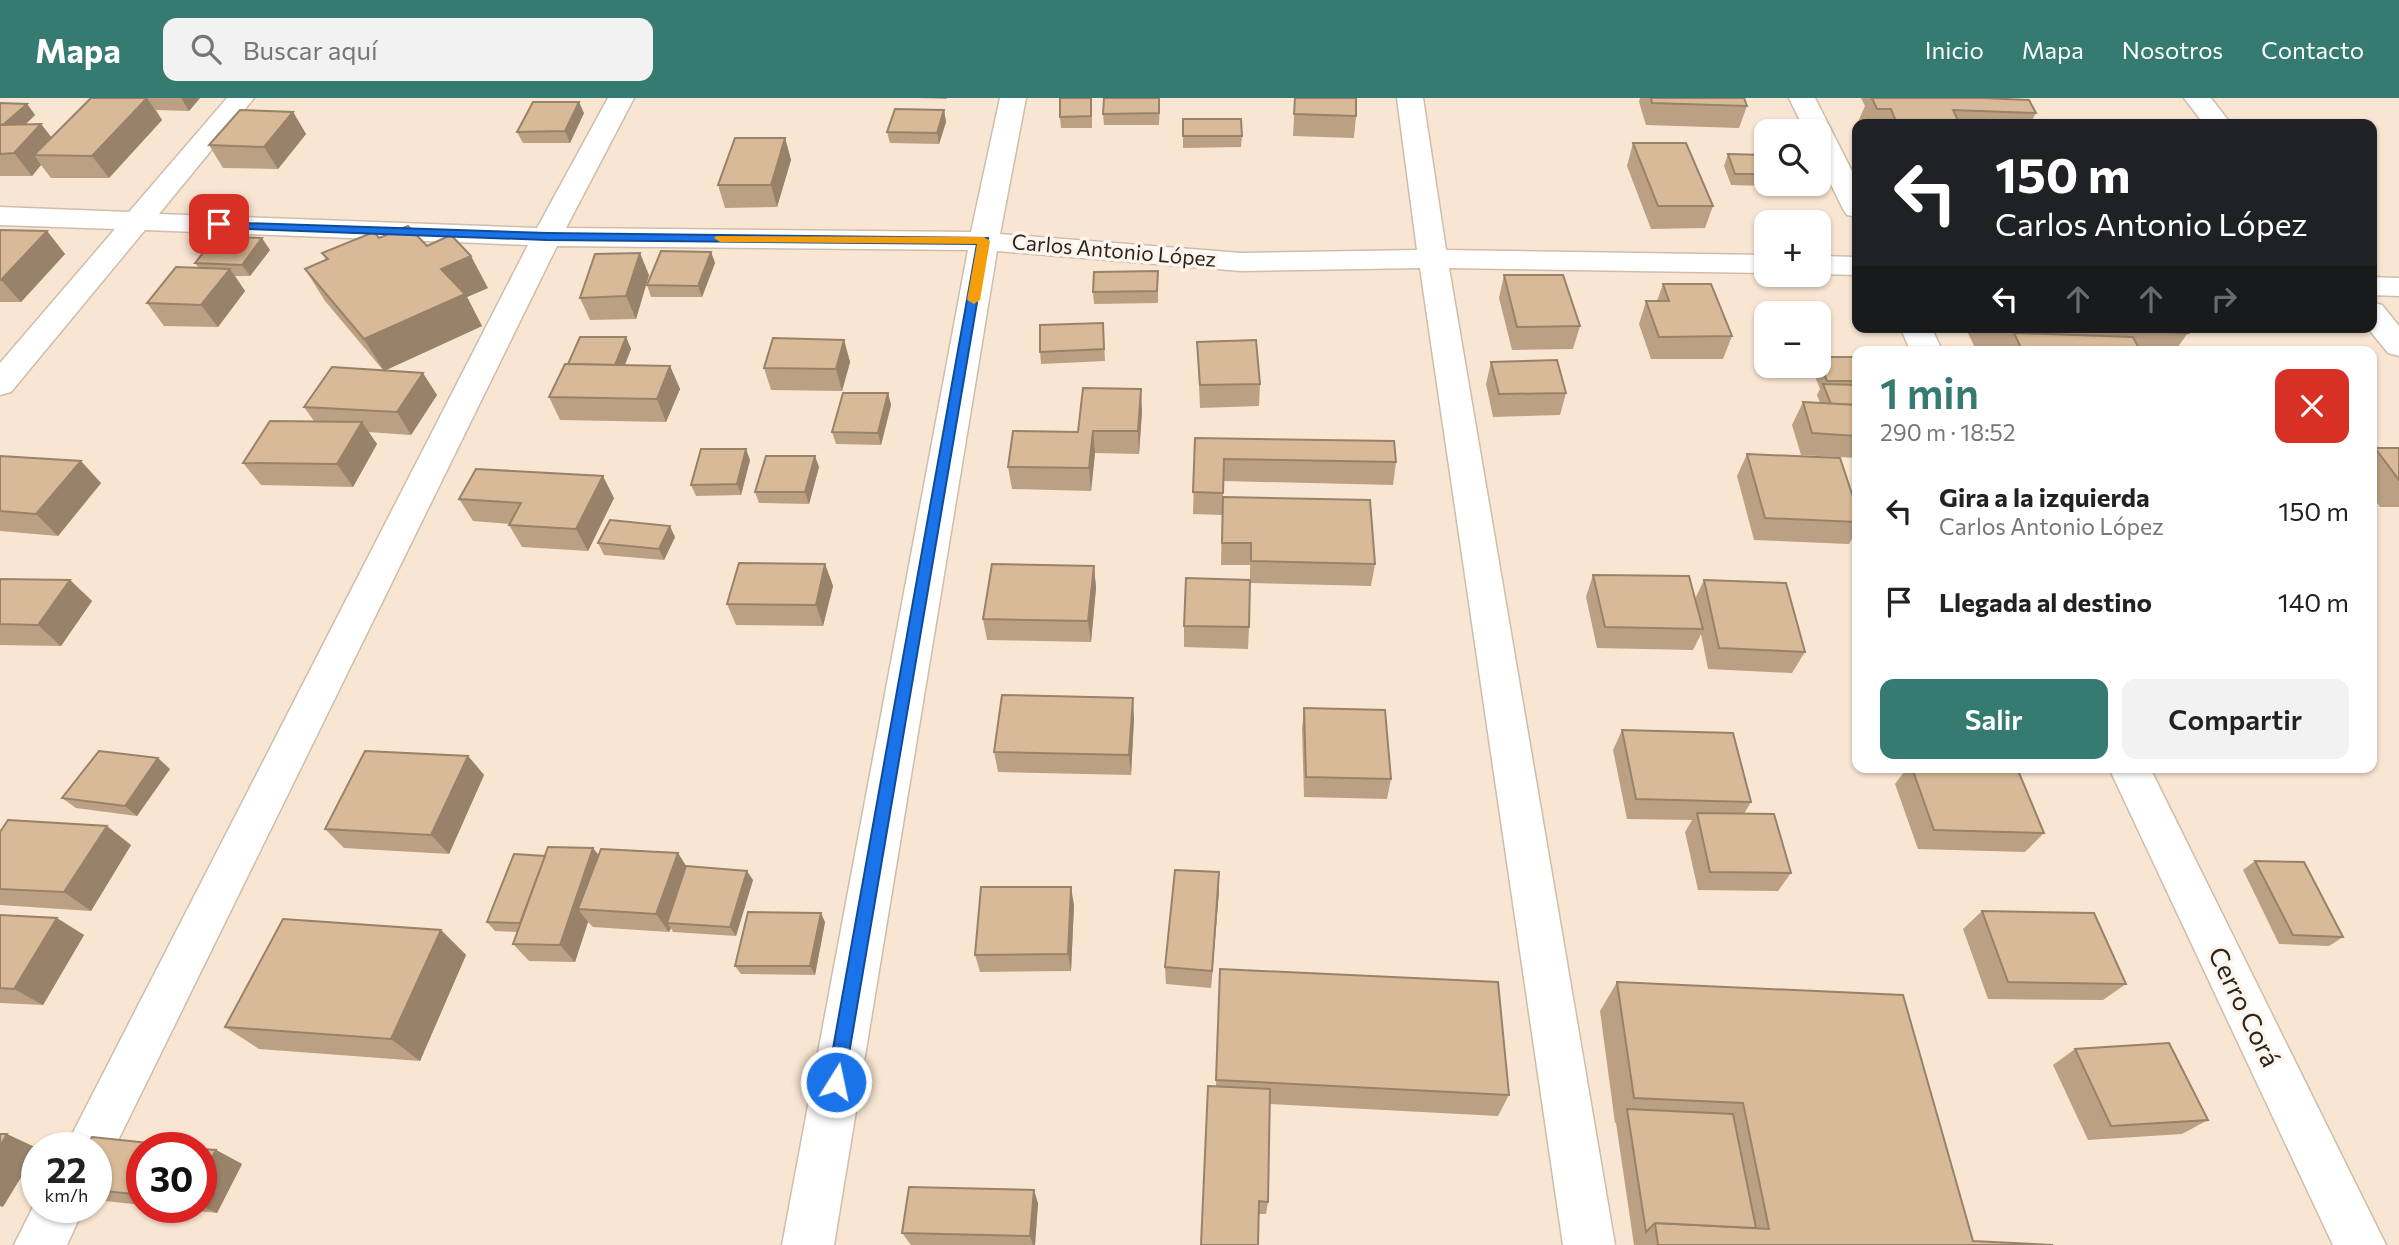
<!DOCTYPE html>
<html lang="es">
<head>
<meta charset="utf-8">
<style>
  body { margin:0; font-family:Commissioner,sans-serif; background:#f2f2f2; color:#222; height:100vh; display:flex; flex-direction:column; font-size:26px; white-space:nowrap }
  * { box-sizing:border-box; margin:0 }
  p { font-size:23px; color:#767676 }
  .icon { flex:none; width:38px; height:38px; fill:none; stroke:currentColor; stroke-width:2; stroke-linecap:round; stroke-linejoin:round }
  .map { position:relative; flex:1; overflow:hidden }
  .drawer { position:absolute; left:1852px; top:248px; width:525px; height:427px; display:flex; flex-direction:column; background:#fff; border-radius:14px; box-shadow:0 2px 5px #0004 }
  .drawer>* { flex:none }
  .top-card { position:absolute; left:1852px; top:21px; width:525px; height:214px; border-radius:14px; box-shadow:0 2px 5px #0004; background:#202124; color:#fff; overflow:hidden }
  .fabs { position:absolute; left:1754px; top:21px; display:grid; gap:14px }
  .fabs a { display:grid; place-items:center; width:77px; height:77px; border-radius:14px; background:#fff; box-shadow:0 2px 5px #0004; font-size:35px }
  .speed { position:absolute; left:21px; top:1034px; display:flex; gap:14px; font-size:35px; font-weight:700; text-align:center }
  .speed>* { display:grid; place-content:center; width:91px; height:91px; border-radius:50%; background:#fff; box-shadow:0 2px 5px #0004; line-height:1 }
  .speed small { font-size:18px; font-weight:400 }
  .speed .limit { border:10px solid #d22; background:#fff; color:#111 }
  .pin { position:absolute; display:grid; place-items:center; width:60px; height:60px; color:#fff; margin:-30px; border-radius:14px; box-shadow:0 4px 10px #0006 }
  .me { position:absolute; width:77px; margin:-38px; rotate:10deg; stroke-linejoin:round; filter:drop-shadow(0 0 5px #0008) }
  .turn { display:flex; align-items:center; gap:24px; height:147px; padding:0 28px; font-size:32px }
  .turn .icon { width:91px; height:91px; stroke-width:2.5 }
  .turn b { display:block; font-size:49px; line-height:60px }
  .lanes { display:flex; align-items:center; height:66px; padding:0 28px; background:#0003; justify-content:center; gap:35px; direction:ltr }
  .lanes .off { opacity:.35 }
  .round { display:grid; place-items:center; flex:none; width:74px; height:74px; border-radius:14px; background:#f2f2f2 }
  .summary { display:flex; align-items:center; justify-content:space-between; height:119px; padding:0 28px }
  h1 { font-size:42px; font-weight:600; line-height:52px; color:#367b71 }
  .cta { display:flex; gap:14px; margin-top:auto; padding:14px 28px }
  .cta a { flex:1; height:80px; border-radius:14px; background:#367b71; color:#fff; font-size:28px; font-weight:600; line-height:80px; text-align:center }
  .cta a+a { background:#f2f2f2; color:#222 }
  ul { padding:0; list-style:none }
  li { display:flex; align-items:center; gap:21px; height:91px; padding:0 28px }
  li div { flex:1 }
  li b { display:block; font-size:26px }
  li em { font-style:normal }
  header { display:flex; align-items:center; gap:42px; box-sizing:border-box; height:98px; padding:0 35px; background:#367b71; color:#fff }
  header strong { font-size:33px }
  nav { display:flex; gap:38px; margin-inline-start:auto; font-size:24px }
  .search { width:490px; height:63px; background:#f2f2f2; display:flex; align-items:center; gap:18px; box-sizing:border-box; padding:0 24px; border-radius:14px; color:#767676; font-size:26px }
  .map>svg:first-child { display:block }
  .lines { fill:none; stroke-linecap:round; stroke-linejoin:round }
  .minor-casing { stroke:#cfbda9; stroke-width:3 }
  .minor { fill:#fff; fill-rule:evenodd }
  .wall { fill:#bba083 }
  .shaded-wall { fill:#98826a }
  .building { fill:#d9ba98; stroke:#98826a; stroke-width:2 }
  .route { fill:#1a73e8; stroke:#114b97; stroke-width:2 }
  .slow { fill:#f59e0b }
  .labels { text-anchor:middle; stroke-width:7; stroke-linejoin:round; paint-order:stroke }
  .far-street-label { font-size:21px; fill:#2c251d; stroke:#fdf5ed }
  .street-label { font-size:26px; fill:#2c251d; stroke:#fdf5ed }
</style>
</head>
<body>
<header>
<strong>Mapa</strong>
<div class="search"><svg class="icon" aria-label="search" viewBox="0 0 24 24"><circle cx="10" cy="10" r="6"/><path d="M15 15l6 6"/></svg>Buscar aquí</div>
<nav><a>Inicio</a><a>Mapa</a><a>Nosotros</a><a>Contacto</a></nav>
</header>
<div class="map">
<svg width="2399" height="1147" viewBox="0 0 2399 1147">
  <rect width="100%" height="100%" fill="#f9e6d2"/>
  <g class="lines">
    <g class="minor-casing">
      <g id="minor">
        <path d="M227,0H254L159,116L537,130L608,0H634L566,130L971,134L1000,0H1026L1000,136L1241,155L1417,152L1397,0H1423L1446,152L1766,157V175L1449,170L1615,1147H1563L1420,170L1241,173L997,153L834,1147H782L968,152L557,148L106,1067L96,1071V1050H65L528,147L145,132L11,294L0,297V265L115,131L0,127V109L129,114Z"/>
        <path d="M1789,0H1815L1857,83V119L1847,117L1843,111L1818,60V33H1805Z"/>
        <path d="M2184,0H2211L2231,26H2204Z"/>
        <path d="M1818,158L1857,159V177L1818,176Z"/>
        <path d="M2371,179L2399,180V198L2371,197Z"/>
        <path d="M2371,204L2382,207L2399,228V258L2388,255L2367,229H2371Z"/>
        <path d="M1900,229H1931L1943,254H1911Z"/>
        <path d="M2109,670H2150L2386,1147H2333Z"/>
        <path d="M37,1101V1110H84L67,1147H14Z"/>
      </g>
    </g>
    <use href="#minor" class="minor"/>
  </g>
  <g class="wall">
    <path d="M91,0H200L189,13L156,12L162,22L109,80H51L41,67L32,78H0V5L27,6L35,17L26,26H41L52,40Z"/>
    <path d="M917,0H947V1Z"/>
    <path d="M1092,0V30H1061L1060,19Z"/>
    <path d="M1160,0L1159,27H1104L1103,16Z"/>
    <path d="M1295,0L1356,18L1354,40L1293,38Z"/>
    <path d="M1640,0H1744L1747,8L1739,30L1646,27L1639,4Z"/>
    <path d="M1861,0H1982L2036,15L2030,26H1857L1865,8Z"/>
    <path d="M944,12L946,24L939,46L890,45L887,34Z"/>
    <path d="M293,14L306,36L278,71L223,70L209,47Z"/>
    <path d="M584,15L570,45H523L517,34Z"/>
    <path d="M1183,21L1242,38L1241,49L1183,50Z"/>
    <path d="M785,40L791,62L777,109L725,110L718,87Z"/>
    <path d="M1633,45L1713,108L1705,130L1651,131L1627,68Z"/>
    <path d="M1728,56L1766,57V86H1803L1802,89L1731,87L1724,68Z"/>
    <path d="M0,132L47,133L65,156L21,204H0Z"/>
    <path d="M427,148L488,190L467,199L482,228L386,272L437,297L411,337L368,334L377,346L353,389L261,387L243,365L314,323L304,309L383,272L325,203L305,171L326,162L322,155Z"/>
    <path d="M270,152L250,178H235L245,193L218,229L164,228L147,205L199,170L195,165Z"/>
    <path d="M711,154L715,165L702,199H651L647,187Z"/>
    <path d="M1158,173V205L1094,206L1093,194Z"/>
    <path d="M649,177L636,221L590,222L580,200Z"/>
    <path d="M1504,177L1580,228L1573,251L1512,252L1499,200Z"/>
    <path d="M1663,186L1732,238L1723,261H1651L1639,226L1646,203H1657Z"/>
    <path d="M1103,225L1105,263L1041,266L1040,254Z"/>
    <path d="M1967,229H2184L2188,235L2174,254H2003L2004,251L1975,250L1966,231Z"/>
    <path d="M626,239L631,251L625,267L670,268L680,291L666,324L560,322L549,299L568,266Z"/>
    <path d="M844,242L850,264L842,293L771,292L764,270Z"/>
    <path d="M1197,244L1260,286L1259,308L1200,310Z"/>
    <path d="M1818,259H1857V360L1801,357L1792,327L1803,304L1820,305L1817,297L1820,291L1812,271L1813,268H1818Z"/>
    <path d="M1491,264L1566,295L1560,317L1493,319L1486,286Z"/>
    <path d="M888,295L891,307L881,347L836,346L832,334Z"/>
    <path d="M1142,313L1139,356L1095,355L1091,393L1012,391L1008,369L1078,334Z"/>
    <path d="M1195,340L1396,364L1393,387L1223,383V399L1375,466L1371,488L1250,485V467H1221L1222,417L1193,416Z"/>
    <path d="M2375,350H2399V409H2380L2371,397V354Z"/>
    <path d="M1747,356L1857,411V432L1849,446L1754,442L1737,378Z"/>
    <path d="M0,358L101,385L58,438L0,433Z"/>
    <path d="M750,362L741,397L696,398L691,387Z"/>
    <path d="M819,369L809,406L759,405L755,394Z"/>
    <path d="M614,400L588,453L522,449L509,427L510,426L473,423L459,401Z"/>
    <path d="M675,439L664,462L604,457L598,445Z"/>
    <path d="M825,466L833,488L823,528L736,527L727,506Z"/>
    <path d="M1094,468L1096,490L1091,544L987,542L983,521Z"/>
    <path d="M1593,477L1695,501L1704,482L1805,554L1792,575L1708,571L1701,536L1693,552L1597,550L1586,499Z"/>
    <path d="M0,481L70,482L92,503L61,548L0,547Z"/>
    <path d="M1184,528L1249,529L1248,551L1184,549Z"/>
    <path d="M1304,610L1391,681L1387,701L1304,699L1302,631Z"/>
    <path d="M1134,620L1131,677L998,674L994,654Z"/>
    <path d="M1622,632L1751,704L1744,716L1791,775L1778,793L1698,792L1685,734L1692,722L1627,721L1613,652Z"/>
    <path d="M468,658L484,677L449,756L344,750L325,731Z"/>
    <path d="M1907,670H2017L2044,735L2025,754L1918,751L1895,686Z"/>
    <path d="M170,671L137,718L76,710L62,700Z"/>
    <path d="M0,734L131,747L91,813L0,807Z"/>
    <path d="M593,750L599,758L678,755L686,769L753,782L736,838L673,834L671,830L669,834L593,829L588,824L575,864L529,863L513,846L517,834L495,833L487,824L545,758Z"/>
    <path d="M2255,763L2343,839L2329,848L2279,846L2243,772Z"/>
    <path d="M1219,793L1211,890L1166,886L1165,869Z"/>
    <path d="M1074,807L1071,873L980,874L975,857Z"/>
    <path d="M1982,813L2126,886L2103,902L1988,901L1963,831Z"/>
    <path d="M0,817L84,837L43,907L0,905Z"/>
    <path d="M825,824L815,877L741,876L735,868Z"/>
    <path d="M441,832L466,857L420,963L259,951L225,929Z"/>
    <path d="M1220,871L1509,997L1498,1018L1270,1006L1268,1104L1266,1116H1259L1216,988Z"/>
    <path d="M1617,884L1973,1143L2053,1147H1634L1616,1025H1615L1600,913Z"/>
    <path d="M2075,951L2208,1022L2182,1036L2088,1042L2053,967Z"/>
    <path d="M96,1050H142V1107L96,1102Z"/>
    <path d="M201,1051L216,1052L242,1066L217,1115L168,1110H201Z"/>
    <path d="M1038,1105L1035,1147H911L902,1135Z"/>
  </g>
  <g class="shaded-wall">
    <path d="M147,0L162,22L109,80L92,58Z"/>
    <path d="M181,0H200L189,13Z"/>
    <path d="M579,4L584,15L570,45L565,33Z"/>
    <path d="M27,6L35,17L2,48L0,31Z"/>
    <path d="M944,12L946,24L939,46L937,35Z"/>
    <path d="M293,14L306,36L278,71L264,49Z"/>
    <path d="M41,26L58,48L34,57L41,67L32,78L14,55Z"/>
    <path d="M785,40L791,62L777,109L771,87Z"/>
    <path d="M47,133L65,156L21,204L1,182Z"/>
    <path d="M262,140L270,152L250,178L242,167Z"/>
    <path d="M711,154L715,165L702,199L698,188Z"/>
    <path d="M640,155L649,177L636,221L626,198Z"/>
    <path d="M471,158L488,190L467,199L482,228L384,273L364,241L441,171Z"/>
    <path d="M230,171L245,193L218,229L201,207Z"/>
    <path d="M626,239L631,251L617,286L612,274Z"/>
    <path d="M844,242L850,264L842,293L836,271Z"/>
    <path d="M670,268L680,291L666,324L657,301Z"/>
    <path d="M423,275L437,297L411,337L397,314Z"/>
    <path d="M1141,291L1142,313L1139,356L1138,333Z"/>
    <path d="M888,295L891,307L881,347L878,335Z"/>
    <path d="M362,324L377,346L353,389L337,366Z"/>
    <path d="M1093,333L1095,355L1091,393L1089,370Z"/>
    <path d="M746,351L750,362L741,397L737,386Z"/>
    <path d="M815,358L819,369L809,406L805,394Z"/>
    <path d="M81,363L101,385L58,438L36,416Z"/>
    <path d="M603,378L614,400L588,453L576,431Z"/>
    <path d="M670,428L675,439L664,462L659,451Z"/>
    <path d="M825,466L833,488L823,528L816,507Z"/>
    <path d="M1094,468L1096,490L1091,544L1088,523Z"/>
    <path d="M70,482L92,503L61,548L38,527Z"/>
    <path d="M1133,600L1134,620L1131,677L1129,657Z"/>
    <path d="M468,658L484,677L449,756L431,737Z"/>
    <path d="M158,660L170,671L137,718L125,708Z"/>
    <path d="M107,728L131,747L91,813L64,794Z"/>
    <path d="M593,750L607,768L578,811L588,824L575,864L560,847Z"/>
    <path d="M678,755L690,774L667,825L671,830L669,834L656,816Z"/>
    <path d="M747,773L753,782L736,838L730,829Z"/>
    <path d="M1219,774V793L1211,890L1212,873Z"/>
    <path d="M1071,789L1074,807L1071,873L1068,856Z"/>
    <path d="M821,815L825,824L815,877L810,868Z"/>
    <path d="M57,820L84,837L43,907L14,891Z"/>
    <path d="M441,832L466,857L420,963L391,941Z"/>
    <path d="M7,1036L37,1050V1053L3,1109L0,1108V1048Z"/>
    <path d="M216,1052L242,1066L217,1115L201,1108V1080Z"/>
    <path d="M1034,1092L1038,1105L1035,1147H1033L1030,1138Z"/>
  </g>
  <g class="building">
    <path d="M91,0H147L92,58L34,57Z"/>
    <path d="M1060,0H1091V18L1060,19Z"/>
    <path d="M1104,0H1159V15L1103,16Z"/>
    <path d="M1295,0H1356V18L1294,16Z"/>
    <path d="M1651,0H1744L1747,8L1652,5Z"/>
    <path d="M1872,0H1982L2029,2L2036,15L1953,12L1960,26H1897L1891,11H1877Z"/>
    <path d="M533,4H579L565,33L517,34Z"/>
    <path d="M0,5L27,6L4,26L0,27Z"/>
    <path d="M895,11L944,12L937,35L887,34Z"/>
    <path d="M240,12L293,14L264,49L209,47Z"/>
    <path d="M1183,21H1241L1242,38H1183Z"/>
    <path d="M41,26L14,55L0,56V27Z"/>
    <path d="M735,40H785L771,87H718Z"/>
    <path d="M1633,45H1686L1713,108H1658Z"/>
    <path d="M1728,56L1766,57V76H1735Z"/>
    <path d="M408,128L427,148L451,137L471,158L441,171L465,196L364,241L305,171L328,161L322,155L374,134L379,140Z"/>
    <path d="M0,132L47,133L1,182H0Z"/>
    <path d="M216,139L262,140L242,167L195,165Z"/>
    <path d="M661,153L711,154L698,188L647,187Z"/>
    <path d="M640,155L626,198L580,200L595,156Z"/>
    <path d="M176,169L230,171L201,207L147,205Z"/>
    <path d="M1158,173L1157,193L1093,194L1094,174Z"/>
    <path d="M1504,177H1563L1580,228L1517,229Z"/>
    <path d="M1663,186H1711L1732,238L1659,239L1646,203H1669Z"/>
    <path d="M1103,225L1104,251L1040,254V227Z"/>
    <path d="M2031,229H2184L2188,235Z"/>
    <path d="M2014,235L2133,239L2141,254H2023Z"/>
    <path d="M580,239H626L615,267L568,266Z"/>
    <path d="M773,240L844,242L836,271L764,270Z"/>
    <path d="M1256,242L1260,286L1200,287L1197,244Z"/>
    <path d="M1818,259H1857V283H1827Z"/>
    <path d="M1557,262L1566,295L1499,296L1491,264Z"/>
    <path d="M565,266L670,268L657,301L549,299Z"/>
    <path d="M332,269L423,275L397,314L304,309Z"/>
    <path d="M1823,286L1857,287V307L1831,306Z"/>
    <path d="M1083,290L1141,291L1138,333H1093L1089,370L1008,369L1013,333L1078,334Z"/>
    <path d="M843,295H888L878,335L832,334Z"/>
    <path d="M1803,304L1857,307V338L1812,335Z"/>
    <path d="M270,323L362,324L337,366L243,365Z"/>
    <path d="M1195,340L1394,343L1396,364L1224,361L1223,395L1193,394Z"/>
    <path d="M2375,350H2399V382Z"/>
    <path d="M701,351H746L737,386L691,387Z"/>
    <path d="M1747,356L1840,360L1857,411V424L1765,420Z"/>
    <path d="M0,358L81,363L36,416L0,413Z"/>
    <path d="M766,358H815L805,394H755Z"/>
    <path d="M476,371L603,378L576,431L509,427L521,405L459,401Z"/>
    <path d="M1223,399L1370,402L1375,466L1251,463V445H1222Z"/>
    <path d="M610,422L670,428L659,451L598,445Z"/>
    <path d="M739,465L825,466L816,507L727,506Z"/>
    <path d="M992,466L1094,468L1088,523L983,521Z"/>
    <path d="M1593,477L1689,478L1703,531L1605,529Z"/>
    <path d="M1186,480L1250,482L1249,529L1184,528Z"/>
    <path d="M0,481L70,482L38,527L0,526Z"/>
    <path d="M1704,482L1786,485L1805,554L1719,550Z"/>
    <path d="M1002,597L1133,600L1129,657L994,654Z"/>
    <path d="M1304,610L1385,612L1391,681L1306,679Z"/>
    <path d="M1622,632L1733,635L1751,704L1636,701Z"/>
    <path d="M99,653L158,660L125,708L62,700Z"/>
    <path d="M365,653L468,658L431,737L325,731Z"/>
    <path d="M1912,670H2017L2044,735L1934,732Z"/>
    <path d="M1697,715L1774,716L1791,775L1710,774Z"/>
    <path d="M8,722L107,728L64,794L0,791V734Z"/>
    <path d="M548,749L593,750L560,847L513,846Z"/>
    <path d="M601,751L678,755L656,816L578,811Z"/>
    <path d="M514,756L545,758L520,825L487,824Z"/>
    <path d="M2255,763L2304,764L2343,839L2293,837Z"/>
    <path d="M686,768L747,773L730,829L667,825Z"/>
    <path d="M1175,772L1219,774L1212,873L1165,869Z"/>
    <path d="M981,789H1071L1068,856L975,857Z"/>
    <path d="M1982,813L2094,815L2126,886L2008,884Z"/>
    <path d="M748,814L821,815L810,868H735Z"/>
    <path d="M0,817L57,820L14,891L0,890Z"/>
    <path d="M283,821L441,832L391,941L225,929Z"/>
    <path d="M1220,871L1498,884L1509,997L1216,982Z"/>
    <path d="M1617,884L1903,897L1973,1143L2053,1147H1658L1655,1125L1769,1131L1743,1005L1634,1000Z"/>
    <path d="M2169,945L2208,1022L2111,1028L2075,951Z"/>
    <path d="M1208,988L1270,991L1268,1104L1259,1103L1258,1147H1201Z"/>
    <path d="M1627,1011L1733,1016L1756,1130L1655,1125L1646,1134Z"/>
    <path d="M0,1036H7L0,1048Z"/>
    <path d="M92,1039L196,1050H142V1097L96,1092V1050H85Z"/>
    <path d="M201,1051L216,1052L201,1080Z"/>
    <path d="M909,1089L1034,1092L1030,1138L902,1135Z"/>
  </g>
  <path class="route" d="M214,124L547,135L988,140L843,991L836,994L829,991L827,984L977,146L547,142L219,130L214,129Z"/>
  <path class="slow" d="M716,138L984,139L990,143L980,202L974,206L967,202L977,146L720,144L714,140Z"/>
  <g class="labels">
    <g class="far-street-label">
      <text transform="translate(1114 153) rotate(5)" y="7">Carlos Antonio López</text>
    </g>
    <g class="street-label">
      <text transform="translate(2244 909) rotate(64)" y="9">Cerro Corá</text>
    </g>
  </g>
</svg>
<div class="fabs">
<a><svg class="icon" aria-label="search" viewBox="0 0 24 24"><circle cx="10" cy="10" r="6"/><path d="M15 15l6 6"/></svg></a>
<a>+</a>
<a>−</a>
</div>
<div class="speed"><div>22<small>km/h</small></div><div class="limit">30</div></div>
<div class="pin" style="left:219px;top:126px;background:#d93025"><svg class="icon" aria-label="arrive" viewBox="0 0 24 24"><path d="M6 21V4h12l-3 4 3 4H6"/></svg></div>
<svg class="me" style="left:836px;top:984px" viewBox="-20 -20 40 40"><circle r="17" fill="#1a73e8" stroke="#fff" stroke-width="3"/><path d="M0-11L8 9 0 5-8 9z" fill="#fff"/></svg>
<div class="top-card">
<div class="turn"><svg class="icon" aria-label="left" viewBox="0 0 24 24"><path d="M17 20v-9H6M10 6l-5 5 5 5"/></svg><div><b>150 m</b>Carlos Antonio López</div></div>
<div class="lanes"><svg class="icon" aria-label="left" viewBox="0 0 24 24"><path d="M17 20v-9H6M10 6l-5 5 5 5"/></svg><svg class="icon off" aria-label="ahead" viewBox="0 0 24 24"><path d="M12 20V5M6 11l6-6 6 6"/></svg><svg class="icon off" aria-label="ahead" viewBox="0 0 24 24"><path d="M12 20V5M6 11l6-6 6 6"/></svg><svg class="icon off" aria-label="right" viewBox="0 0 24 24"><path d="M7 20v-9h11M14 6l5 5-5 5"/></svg></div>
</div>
<section class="drawer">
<div class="summary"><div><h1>1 min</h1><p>290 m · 18:52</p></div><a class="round" style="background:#d93025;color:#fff"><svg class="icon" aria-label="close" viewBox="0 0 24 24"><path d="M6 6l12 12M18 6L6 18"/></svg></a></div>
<ul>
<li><svg class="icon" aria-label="left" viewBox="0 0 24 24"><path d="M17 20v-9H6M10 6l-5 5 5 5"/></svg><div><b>Gira a la izquierda</b><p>Carlos Antonio López</p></div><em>150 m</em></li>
<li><svg class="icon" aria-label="arrive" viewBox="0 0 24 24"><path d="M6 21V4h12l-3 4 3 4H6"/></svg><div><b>Llegada al destino</b></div><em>140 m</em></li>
</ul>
<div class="cta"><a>Salir</a><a>Compartir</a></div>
</section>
</div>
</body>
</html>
